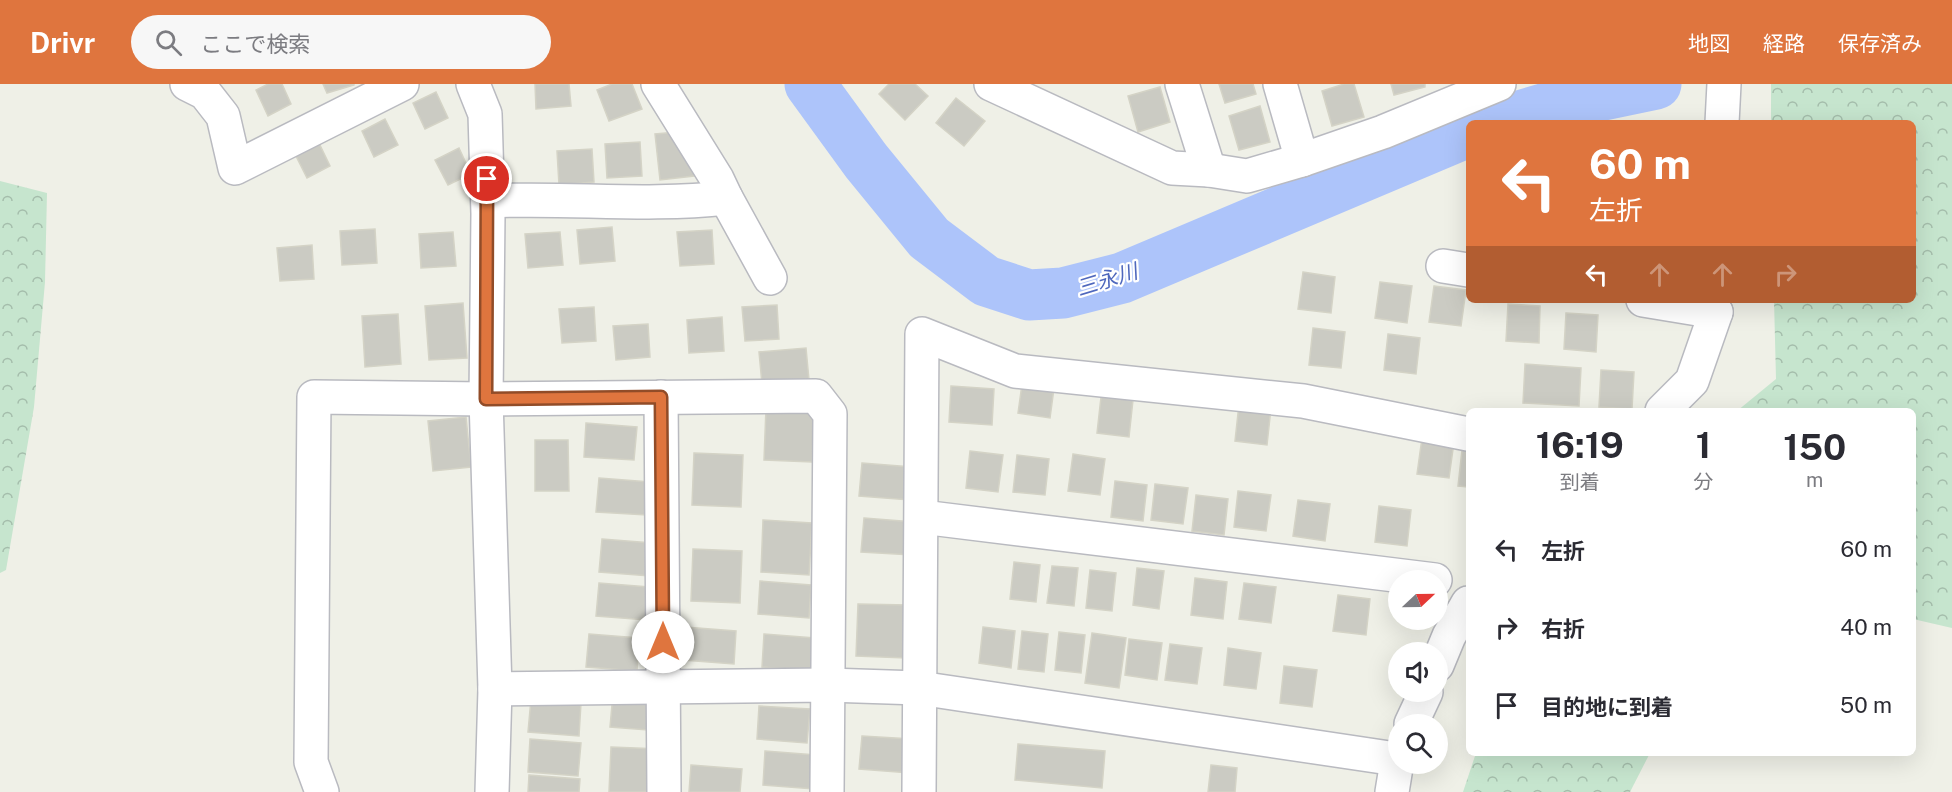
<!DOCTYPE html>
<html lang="ja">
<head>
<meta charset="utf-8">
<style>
  body { margin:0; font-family:"Public Sans","Noto Sans JP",sans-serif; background:#f7f7f7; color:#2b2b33; height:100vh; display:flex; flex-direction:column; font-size:22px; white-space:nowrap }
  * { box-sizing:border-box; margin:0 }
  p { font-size:20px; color:#7c7c81 }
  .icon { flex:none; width:33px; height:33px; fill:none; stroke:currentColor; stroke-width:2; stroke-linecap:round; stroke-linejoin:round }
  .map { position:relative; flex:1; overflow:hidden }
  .details { position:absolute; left:1466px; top:324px; width:450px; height:348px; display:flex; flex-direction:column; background:#fff; border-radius:9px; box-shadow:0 6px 24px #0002 }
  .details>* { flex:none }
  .top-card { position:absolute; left:1466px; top:36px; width:450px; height:183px; border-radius:9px; box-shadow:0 6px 24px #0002; background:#df753e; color:#fff; overflow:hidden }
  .needle { width:39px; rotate:68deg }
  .fabs { position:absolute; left:1388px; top:486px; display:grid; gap:12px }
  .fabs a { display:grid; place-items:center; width:60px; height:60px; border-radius:50%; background:#fff; box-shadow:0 6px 24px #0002; font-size:30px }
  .pin { position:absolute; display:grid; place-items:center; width:51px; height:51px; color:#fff; margin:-26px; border:3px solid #fff; border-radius:50%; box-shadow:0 2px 6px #0007 }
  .me { position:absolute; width:66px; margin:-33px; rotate:0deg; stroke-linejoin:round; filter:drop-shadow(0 0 4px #0008) }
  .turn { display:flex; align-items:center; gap:21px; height:126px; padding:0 24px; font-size:27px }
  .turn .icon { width:78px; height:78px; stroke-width:2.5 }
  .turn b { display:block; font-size:42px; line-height:51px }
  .lanes { display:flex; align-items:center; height:57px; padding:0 24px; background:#0003; justify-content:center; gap:30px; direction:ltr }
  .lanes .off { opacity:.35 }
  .eta { display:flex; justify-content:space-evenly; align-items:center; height:102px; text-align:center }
  .eta b { font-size:36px; font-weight:700; line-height:42px }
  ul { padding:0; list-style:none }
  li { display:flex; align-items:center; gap:18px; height:78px; padding:0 24px }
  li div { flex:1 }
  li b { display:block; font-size:22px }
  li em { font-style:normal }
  header { display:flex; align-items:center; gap:36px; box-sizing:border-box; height:84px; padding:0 30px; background:#df753e; color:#fff }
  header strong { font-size:28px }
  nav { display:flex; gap:33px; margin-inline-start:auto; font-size:21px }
  .search { width:420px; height:54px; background:#f7f7f7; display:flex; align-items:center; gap:15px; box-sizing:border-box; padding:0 21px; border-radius:33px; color:#7c7c81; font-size:22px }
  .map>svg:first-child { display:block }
  .forest { fill:url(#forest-crowns) }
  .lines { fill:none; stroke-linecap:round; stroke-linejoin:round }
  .river { stroke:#adc4fa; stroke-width:51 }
  .building { fill:#cbcbc3; stroke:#d4d3c6; stroke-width:1.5 }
  .minor-casing { stroke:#b9bac0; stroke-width:36 }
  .minor { stroke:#fff; stroke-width:33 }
  .route-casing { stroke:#914c28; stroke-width:15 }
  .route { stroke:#df753e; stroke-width:10 }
  .labels { text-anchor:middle; stroke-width:4.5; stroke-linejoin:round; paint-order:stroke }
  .water-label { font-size:21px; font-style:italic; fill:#4f68bd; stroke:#fff }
</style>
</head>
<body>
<header>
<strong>Drivr</strong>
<div class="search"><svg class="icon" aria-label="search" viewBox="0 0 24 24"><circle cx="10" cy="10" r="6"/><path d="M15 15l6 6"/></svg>ここで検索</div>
<nav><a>地図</a><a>経路</a><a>保存済み</a></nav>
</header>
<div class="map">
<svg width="1952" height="708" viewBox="0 0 1952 708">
  <defs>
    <pattern id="forest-crowns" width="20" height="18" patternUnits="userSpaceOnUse" patternTransform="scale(1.5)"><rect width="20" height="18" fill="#c6e5ce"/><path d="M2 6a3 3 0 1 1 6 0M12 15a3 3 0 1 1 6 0" fill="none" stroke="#a4bdab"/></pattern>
  </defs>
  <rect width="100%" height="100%" fill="#eff0e7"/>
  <g class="forest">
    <path d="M1771,0H1952V544L1913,535L1912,327H1737L1776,295L1774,216H1912V39H1771Z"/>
    <path d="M0,97L47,109L45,198L34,323L6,486L0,489Z"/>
    <path d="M1476,669H1650L1630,708H1463Z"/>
  </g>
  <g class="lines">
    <g class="river">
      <path d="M810,0L866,77L929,154L986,197L1029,211L1063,209L1122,194L1468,48"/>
      <path d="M1496,39L1560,20L1656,0"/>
    </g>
  </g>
  <g class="building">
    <path d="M268,0H282L291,20L268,32L256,6Z"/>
    <path d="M323,0H354V1L327,9Z"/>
    <path d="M535,0H569L571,22L536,25Z"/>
    <path d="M612,0H632L642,25L609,37L597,6Z"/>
    <path d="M889,0H915L928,12L905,36L879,10Z"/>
    <path d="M1219,0H1253L1256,10L1225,19Z"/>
    <path d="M1344,0H1354L1364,33L1332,42L1322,7Z"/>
    <path d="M1391,0H1425V3L1394,11Z"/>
    <path d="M1160,3L1170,38L1138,48L1128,12Z"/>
    <path d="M436,8L448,34L425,45L413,19Z"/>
    <path d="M956,14L985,37L964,62L936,39Z"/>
    <path d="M1260,22L1270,58L1239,66L1229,32Z"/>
    <path d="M385,35L398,61L374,73L362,47Z"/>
    <path d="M688,47L694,92L660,96L655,50Z"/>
    <path d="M318,57L330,82L307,94L294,68Z"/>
    <path d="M640,58L642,92L607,94L605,60Z"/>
    <path d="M459,64L471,90L448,101L435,76Z"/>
    <path d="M592,65L594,98L559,101L557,67Z"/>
    <path d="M612,143L615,177L580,180L577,146Z"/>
    <path d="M375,145L377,179L342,181L340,147Z"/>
    <path d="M712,146L714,180L680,182L677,148Z"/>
    <path d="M453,148L456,182L421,184L419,150Z"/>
    <path d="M560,148L563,181L528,184L525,150Z"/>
    <path d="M312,161L314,195L280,197L277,164Z"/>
    <path d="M1303,188L1335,193L1331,229L1298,225Z"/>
    <path d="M1380,198L1412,202L1407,239L1375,234Z"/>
    <path d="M1434,202L1466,206L1461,242L1429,238Z"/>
    <path d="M463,219L467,274L429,276L425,222Z"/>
    <path d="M1508,220L1540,222L1539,259L1506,257Z"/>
    <path d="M777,221L779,255L745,257L742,223Z"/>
    <path d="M594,223L596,257L562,259L559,225Z"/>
    <path d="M1566,229L1598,231L1596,268L1564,265Z"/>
    <path d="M398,230L401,280L365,283L362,232Z"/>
    <path d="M722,233L724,267L689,269L687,236Z"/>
    <path d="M648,240L650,273L616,276L613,242Z"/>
    <path d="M1313,244L1345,248L1341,284L1309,281Z"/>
    <path d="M1388,250L1420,254L1416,290L1384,286Z"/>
    <path d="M806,264L809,296L762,300L759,268Z"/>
    <path d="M1525,280L1581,284L1579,322L1523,319Z"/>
    <path d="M1601,286L1634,288L1632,325L1599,323Z"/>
    <path d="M1023,293L1055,297L1050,334L1018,329Z"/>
    <path d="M951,302L994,305L992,341L949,338Z"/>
    <path d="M1101,313L1133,316L1129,353L1097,349Z"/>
    <path d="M1239,320L1271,324L1267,361L1235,357Z"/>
    <path d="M766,324L814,326L812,378L764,376Z"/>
    <path d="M466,333L471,383L433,387L428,337Z"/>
    <path d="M586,339L637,343L634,376L584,373Z"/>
    <path d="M1422,354L1454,358L1449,394L1417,390Z"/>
    <path d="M535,356H568L569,407H535Z"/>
    <path d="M1462,366H1468V403L1458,402Z"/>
    <path d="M970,367L1003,371L998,408L966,404Z"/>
    <path d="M694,369L743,371L741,423L692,421Z"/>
    <path d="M1073,370L1105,375L1100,411L1068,407Z"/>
    <path d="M1017,371L1049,375L1045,411L1013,408Z"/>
    <path d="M862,379L912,383L910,416L859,412Z"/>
    <path d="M599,394L650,398L647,431L596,428Z"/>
    <path d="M1115,397L1147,401L1143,437L1111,433Z"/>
    <path d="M1155,400L1188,404L1183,440L1151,436Z"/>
    <path d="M1238,407L1271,411L1266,447L1234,443Z"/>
    <path d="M1196,411L1228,415L1224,451L1192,447Z"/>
    <path d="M1298,416L1330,420L1325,457L1293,452Z"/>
    <path d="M1379,422L1411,426L1407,462L1375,458Z"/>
    <path d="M864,434L914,438L912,471L861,468Z"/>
    <path d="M763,436L812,439L809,491L761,488Z"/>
    <path d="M602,455L652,459L650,492L599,488Z"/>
    <path d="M693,465L742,467L740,519L691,517Z"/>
    <path d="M1014,478L1040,481L1036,518L1010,515Z"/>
    <path d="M1052,482L1078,484L1074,522L1047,519Z"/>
    <path d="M1137,484L1164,487L1159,525L1133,521Z"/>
    <path d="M1090,486L1116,489L1112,527L1086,524Z"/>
    <path d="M1195,494L1227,498L1223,535L1191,531Z"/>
    <path d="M760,497L811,501L809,534L758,530Z"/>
    <path d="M599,499L649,503L647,536L596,532Z"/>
    <path d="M1244,499L1276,503L1271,539L1239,535Z"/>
    <path d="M1338,511L1370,515L1366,551L1333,547Z"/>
    <path d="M858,520L908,521L906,574L856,572Z"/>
    <path d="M685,543L736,547L734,580L683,576Z"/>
    <path d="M983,543L1015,547L1011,584L979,579Z"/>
    <path d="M1022,547L1048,550L1044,588L1018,585Z"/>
    <path d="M1059,548L1085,551L1081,589L1055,586Z"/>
    <path d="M1092,549L1126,554L1119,604L1085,599Z"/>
    <path d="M589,550L639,554L637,587L586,583Z"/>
    <path d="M764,550L815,554L813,587L762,583Z"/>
    <path d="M1129,555L1162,559L1157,596L1125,591Z"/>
    <path d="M1170,560L1202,564L1197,600L1165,596Z"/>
    <path d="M1228,564L1261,569L1256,605L1224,601Z"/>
    <path d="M1284,582L1317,586L1312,623L1280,619Z"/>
    <path d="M613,610L663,614L661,647L610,643Z"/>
    <path d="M531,615L581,619L579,652L528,648Z"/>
    <path d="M759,622L810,625L807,659L757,655Z"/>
    <path d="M862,652L912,655L910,689L859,685Z"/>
    <path d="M530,655L581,659L578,692L528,688Z"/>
    <path d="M1018,660L1105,667L1102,704L1015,696Z"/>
    <path d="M611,663L660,665L658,708H609Z"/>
    <path d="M765,667L816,671L814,705L763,701Z"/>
    <path d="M691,681L742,685L740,708H689Z"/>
    <path d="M1211,681L1237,684L1235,708H1208Z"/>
    <path d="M529,691L580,695L579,708H528Z"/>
  </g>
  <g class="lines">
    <g class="minor-casing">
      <g id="minor">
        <path d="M187,0L205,9L223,32L235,84L402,0"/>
        <path d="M473,0L485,30L488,130L486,315L495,605L492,708"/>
        <path d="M658,0L717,95L726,114L770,194"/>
        <path d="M991,0L1172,84L1209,86L1247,92L1302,76L1383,48L1499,0"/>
        <path d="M1182,0L1209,86"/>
        <path d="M1280,0L1302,76"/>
        <path d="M1722,39L1724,0"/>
        <path d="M488,117C567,113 647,123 726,114"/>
        <path d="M1443,182L1468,186"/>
        <path d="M1643,216L1716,228"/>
        <path d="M661,313L664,708"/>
        <path d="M1662,327L1692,297L1716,228"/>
        <path d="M922,433L1435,496"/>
        <path d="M1437,581L1449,552L1468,519"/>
        <path d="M495,605L828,601L919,604L1396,675"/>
        <path d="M1411,640L1426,608"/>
        <path d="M322,708L311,678L314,313L486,315L816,312L830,330L827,708"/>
        <path d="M919,708L922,250L1015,287L1303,317L1468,350"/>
        <path d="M1392,708L1398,671"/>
      </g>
    </g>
    <use href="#minor" class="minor"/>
  </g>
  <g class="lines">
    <g class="route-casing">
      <path id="route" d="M487,95L486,315L661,313L663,558"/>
    </g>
    <use href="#route" class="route"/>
  </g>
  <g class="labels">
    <g class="water-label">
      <text transform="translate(1107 196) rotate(-17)" y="7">三永川</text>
    </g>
  </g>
</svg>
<div class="fabs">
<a><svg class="needle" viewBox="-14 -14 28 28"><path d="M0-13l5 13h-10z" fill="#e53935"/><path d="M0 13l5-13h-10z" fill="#7c7c81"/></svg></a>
<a><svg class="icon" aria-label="sound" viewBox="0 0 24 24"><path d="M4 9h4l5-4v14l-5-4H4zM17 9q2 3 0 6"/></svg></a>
<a><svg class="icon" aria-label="search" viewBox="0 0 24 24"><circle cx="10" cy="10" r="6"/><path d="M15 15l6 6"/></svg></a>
</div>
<div class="pin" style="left:487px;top:95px;background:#d93025"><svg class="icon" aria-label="arrive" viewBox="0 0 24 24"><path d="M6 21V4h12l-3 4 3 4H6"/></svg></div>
<svg class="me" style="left:663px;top:558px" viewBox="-20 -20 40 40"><circle r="19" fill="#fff"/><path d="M0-13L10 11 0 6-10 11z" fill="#df753e"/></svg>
<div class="top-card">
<div class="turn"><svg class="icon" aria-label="left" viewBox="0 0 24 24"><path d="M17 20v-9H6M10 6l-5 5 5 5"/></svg><div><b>60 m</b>左折</div></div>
<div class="lanes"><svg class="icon" aria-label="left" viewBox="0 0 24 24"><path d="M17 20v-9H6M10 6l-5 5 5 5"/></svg><svg class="icon off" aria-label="ahead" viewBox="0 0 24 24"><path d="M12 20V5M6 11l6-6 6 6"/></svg><svg class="icon off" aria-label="ahead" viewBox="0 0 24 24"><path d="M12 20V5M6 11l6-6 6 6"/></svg><svg class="icon off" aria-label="right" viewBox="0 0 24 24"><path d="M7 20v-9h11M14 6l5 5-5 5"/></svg></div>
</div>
<section class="details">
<div class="eta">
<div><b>16:19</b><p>到着</p></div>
<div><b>1</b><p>分</p></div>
<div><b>150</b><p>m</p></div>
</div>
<ul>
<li><svg class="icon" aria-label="left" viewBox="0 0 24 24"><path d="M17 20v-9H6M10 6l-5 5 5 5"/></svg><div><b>左折</b></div><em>60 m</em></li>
<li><svg class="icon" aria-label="right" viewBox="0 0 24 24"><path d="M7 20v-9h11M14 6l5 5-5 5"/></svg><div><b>右折</b></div><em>40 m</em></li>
<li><svg class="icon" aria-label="arrive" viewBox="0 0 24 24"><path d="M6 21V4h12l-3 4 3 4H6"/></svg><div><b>目的地に到着</b></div><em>50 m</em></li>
</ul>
</section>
</div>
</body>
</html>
